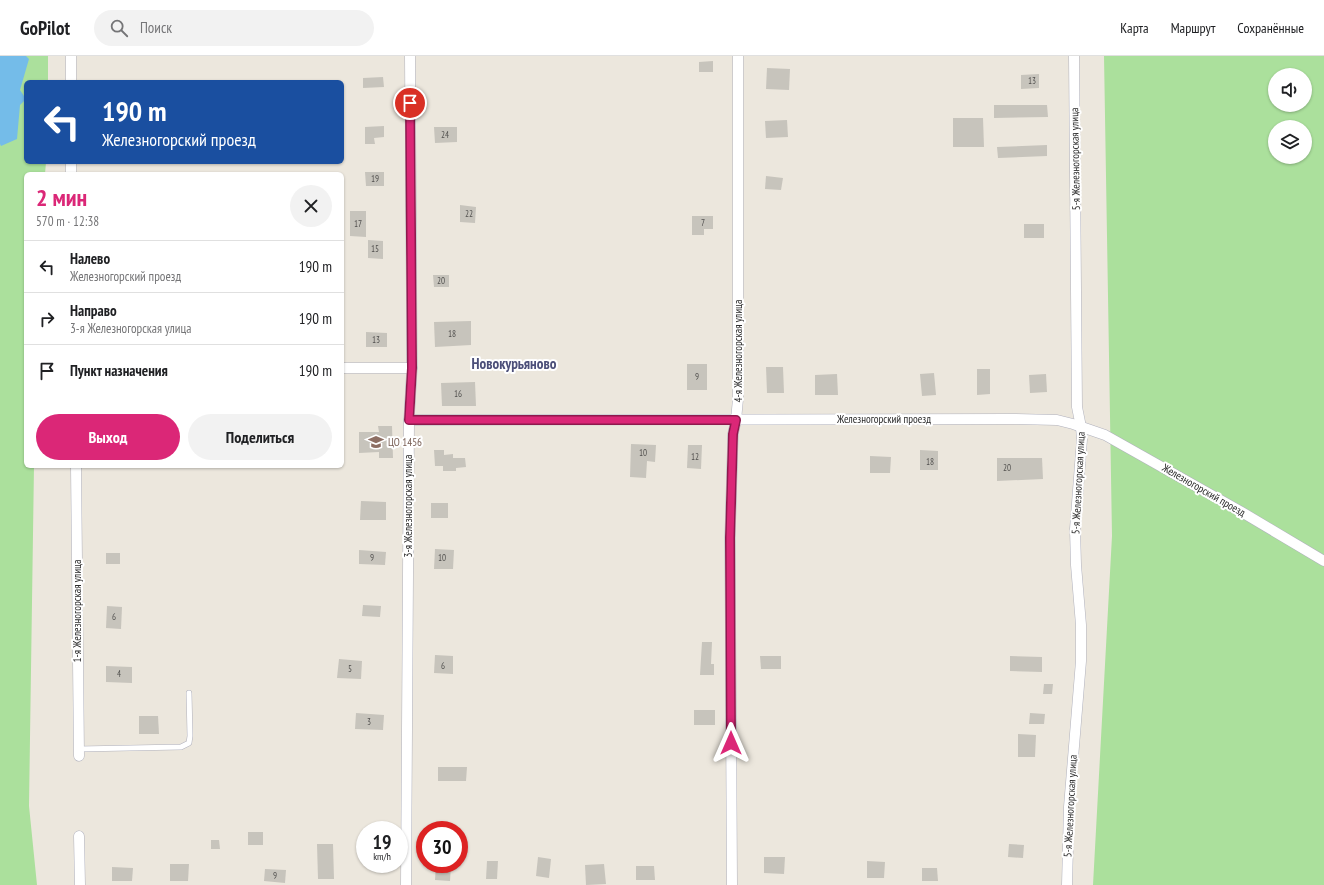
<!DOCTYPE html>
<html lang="ru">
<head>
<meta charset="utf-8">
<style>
  body { margin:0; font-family:"PT Sans Narrow",sans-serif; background:#f2f2f2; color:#202124; height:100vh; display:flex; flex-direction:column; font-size:15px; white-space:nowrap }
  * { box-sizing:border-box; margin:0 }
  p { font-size:13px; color:#757577 }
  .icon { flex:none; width:22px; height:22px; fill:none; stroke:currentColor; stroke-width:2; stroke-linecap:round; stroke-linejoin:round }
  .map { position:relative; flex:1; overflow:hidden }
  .sheet { position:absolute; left:24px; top:116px; width:320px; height:296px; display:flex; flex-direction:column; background:#fff; border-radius:6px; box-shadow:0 1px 3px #0004 }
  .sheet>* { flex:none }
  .guide { position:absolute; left:24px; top:24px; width:320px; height:84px; border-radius:6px; box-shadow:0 1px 3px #0004; background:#1a4fa0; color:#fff; overflow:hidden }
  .buttons { position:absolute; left:1268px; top:12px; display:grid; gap:8px }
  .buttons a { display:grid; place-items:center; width:44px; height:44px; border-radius:50%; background:#fff; box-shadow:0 1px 3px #0004; font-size:20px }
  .speed { position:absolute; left:356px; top:765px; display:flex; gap:8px; font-size:20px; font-weight:700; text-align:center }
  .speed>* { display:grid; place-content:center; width:52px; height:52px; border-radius:50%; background:#fff; box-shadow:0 1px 3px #0004; line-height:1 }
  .speed small { font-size:10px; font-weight:400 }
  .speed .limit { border:6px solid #d22; background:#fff; color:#111 }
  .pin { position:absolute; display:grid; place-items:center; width:34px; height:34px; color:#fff; margin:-17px; border:2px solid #fff; border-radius:50%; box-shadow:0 1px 4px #0007 }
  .me { position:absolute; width:44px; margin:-22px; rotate:0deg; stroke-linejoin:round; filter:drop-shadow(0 0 3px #0008) }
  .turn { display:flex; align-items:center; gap:14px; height:84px; padding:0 12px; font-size:18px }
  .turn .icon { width:52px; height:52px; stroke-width:2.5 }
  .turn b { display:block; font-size:28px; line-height:34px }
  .round { display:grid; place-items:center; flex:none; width:42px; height:42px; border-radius:21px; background:#f2f2f2 }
  .summary { display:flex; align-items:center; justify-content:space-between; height:68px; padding:0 12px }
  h1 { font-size:24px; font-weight:600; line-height:30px; color:#db2777 }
  .action { display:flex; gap:8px; margin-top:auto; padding:8px 12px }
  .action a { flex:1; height:46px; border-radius:24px; background:#db2777; color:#fff; font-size:16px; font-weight:600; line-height:46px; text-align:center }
  .action a+a { background:#f2f2f2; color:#202124 }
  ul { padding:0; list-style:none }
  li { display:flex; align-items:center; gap:12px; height:52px; padding:0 12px; border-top:1px solid #e0e0e0 }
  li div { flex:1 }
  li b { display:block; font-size:15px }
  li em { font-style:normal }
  header { display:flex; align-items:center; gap:24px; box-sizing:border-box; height:56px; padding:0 20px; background:#fff; border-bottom:1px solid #e0e0e0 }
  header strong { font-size:19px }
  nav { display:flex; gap:22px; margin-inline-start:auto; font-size:14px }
  .search { width:280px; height:36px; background:#f2f2f2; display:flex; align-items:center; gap:10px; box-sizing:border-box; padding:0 14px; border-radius:22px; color:#757577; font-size:15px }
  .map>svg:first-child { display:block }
  .green { fill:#abe09c; fill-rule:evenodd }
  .water { fill:#74bce9 }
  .building { fill:#c7c4bc }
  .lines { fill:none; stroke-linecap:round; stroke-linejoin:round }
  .service-casing { stroke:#b0b1bd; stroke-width:6 }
  .minor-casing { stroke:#b0b1bd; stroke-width:11 }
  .service { stroke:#fff; stroke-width:5 }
  .minor { stroke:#fff; stroke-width:10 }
  .route-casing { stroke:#8e194d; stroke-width:10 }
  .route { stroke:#db2777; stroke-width:7 }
  .labels { text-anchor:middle; stroke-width:4; stroke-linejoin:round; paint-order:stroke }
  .number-label { font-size:9px; fill:#51504e }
  .street-label { font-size:11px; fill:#2a2a2a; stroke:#fff }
  .education-label { font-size:11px; fill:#785e54; stroke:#fff; text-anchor:start }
  .district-label { font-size:15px; font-weight:bold; fill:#4c4f79; stroke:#fff }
</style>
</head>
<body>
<header>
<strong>GoPilot</strong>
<div class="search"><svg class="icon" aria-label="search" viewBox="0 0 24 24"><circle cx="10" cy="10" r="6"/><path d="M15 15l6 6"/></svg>Поиск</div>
<nav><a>Карта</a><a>Маршрут</a><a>Сохранённые</a></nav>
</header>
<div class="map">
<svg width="1324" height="829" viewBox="0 0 1324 829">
  <rect width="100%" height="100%" fill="#ece7dd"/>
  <g class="green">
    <path d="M0,0H48V26H26V106H46L45,118H26V410H34L29,750L37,829H0Z"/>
    <path d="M1104,0H1324V829H1093L1112,480ZM1275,19H1305V49H1275ZM1275,71H1305V101H1275Z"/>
  </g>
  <path class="water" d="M0,0H26L29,3L20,34L26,43L20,49L17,83L1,90L0,88Z"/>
  <g class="building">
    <path d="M713,5V16H699V6Z"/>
    <path d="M767,12L790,13L789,34L766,33Z"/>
    <path d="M1039,18V32L1021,33V19Z"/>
    <path d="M383,21L384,31L363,32V22Z"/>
    <path d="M994,49H1047L1048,61L994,62Z"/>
    <path d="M953,62H983L984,91H953Z"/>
    <path d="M787,64L788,81L766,82L765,65Z"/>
    <path d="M384,70V81L374,82L375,88H365V71Z"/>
    <path d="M434,71H457V86L435,87Z"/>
    <path d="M1047,89V100L998,102L997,91Z"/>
    <path d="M365,116H384V130H366Z"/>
    <path d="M766,120L783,122L781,134L765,133Z"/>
    <path d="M460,149L476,151L475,167L460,166Z"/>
    <path d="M350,155H366V181L350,180Z"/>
    <path d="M692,160H713V173H704V179H692Z"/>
    <rect x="1024" y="168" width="20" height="14"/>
    <path d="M368,184L383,185V203L368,202Z"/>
    <path d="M433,219H449V231H434Z"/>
    <path d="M471,265V289L435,291L434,266Z"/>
    <path d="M366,276L387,277V291H366Z"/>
    <rect x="687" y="308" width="20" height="26"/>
    <path d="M766,311H783L784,337H767Z"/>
    <path d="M977,313H990V338L977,339Z"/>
    <path d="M934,317L936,339L922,340L920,318Z"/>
    <path d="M837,318L838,339H815V319Z"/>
    <path d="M1046,318L1047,336L1030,337L1029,319Z"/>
    <path d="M475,326L476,350H442L441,327Z"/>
    <path d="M378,370H392L393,402H379V396L359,397V376H379Z"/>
    <path d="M631,388L656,389L655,406L647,405L646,422L630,421Z"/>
    <path d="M688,389H702L701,413L687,412Z"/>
    <path d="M434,394H444V399L453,398V402H465L466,411L456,412V415H443V410H435Z"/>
    <path d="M920,394L938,395V414H920Z"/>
    <path d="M870,400L891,401L890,417H870Z"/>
    <path d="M997,402H1042L1043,423L997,425Z"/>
    <path d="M361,445L386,446V464H360Z"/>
    <rect x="431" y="447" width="17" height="15"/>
    <path d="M435,493L454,494L453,513H434Z"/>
    <path d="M359,494L386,496L385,509L359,508Z"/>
    <rect x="106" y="497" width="14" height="11"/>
    <path d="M363,549L381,550L380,561L362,560Z"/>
    <path d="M107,550L122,551L121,573L106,572Z"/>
    <path d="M702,586H712L711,608H714V619H700Z"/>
    <path d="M435,599L453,600V618L434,617Z"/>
    <path d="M760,600H781V613H761Z"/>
    <path d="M1010,600L1042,601V616L1010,615Z"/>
    <path d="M339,603L362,605L361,623L337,622Z"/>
    <path d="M106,610L132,611V627L106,626Z"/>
    <path d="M1044,628H1053L1052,638H1043Z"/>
    <rect x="694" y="654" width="21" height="15"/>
    <path d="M356,657L384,659L383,674L355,673Z"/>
    <path d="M1030,657L1045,658L1044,668H1029Z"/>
    <path d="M139,660H158L159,678H139Z"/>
    <path d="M1018,678L1036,679L1035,701H1018Z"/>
    <path d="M438,711H467L466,725H438Z"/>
    <rect x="248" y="776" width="15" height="13"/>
    <path d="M211,784H219L220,793H211Z"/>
    <path d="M317,788H333L334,823H318Z"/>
    <path d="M1009,788L1024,789L1023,802L1008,801Z"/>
    <path d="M538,801L551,803L549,822L536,820Z"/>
    <path d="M764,801H785L784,818L764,817Z"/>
    <path d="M487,805H498L497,823H486Z"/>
    <path d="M867,805L885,806L884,822H867Z"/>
    <path d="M170,808H189L188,825H170Z"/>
    <path d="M436,808H451L450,825L435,824Z"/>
    <path d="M604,808L606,828L586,829L585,809Z"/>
    <path d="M636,810H654L655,824H636Z"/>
    <path d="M112,811L133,812L132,825H112Z"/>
    <path d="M922,812H937L938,825H922Z"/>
    <path d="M265,813L286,814L285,827L264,825Z"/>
  </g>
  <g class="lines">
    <g class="service-casing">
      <path id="service" d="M79,693L181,691L189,687L190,680L189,637"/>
    </g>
    <g class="minor-casing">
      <g id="minor">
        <path d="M71,0V26"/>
        <path d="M71,118V106"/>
        <path d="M342,312H412"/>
        <path d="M409,364L1014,363L1057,364L1073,368L1105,379L1240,455L1324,505"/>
        <path d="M76,410L79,700"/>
        <path d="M79,780L80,829"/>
        <path d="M406,829L409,364L412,312L410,0"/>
        <path d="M732,829L730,482L733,378L736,364L738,343V0"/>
        <path d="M1067,829L1069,751L1081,605V569L1076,509L1075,473L1082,383L1081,371L1077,351L1074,0"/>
      </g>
    </g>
    <use href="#service" class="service"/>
    <use href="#minor" class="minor"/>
  </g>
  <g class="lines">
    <g class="route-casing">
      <path id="route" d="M410,47L412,312L409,364H736L733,378L730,482L731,687"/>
    </g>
    <use href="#route" class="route"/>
  </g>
  <defs>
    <g id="school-bare" transform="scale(1.2)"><path d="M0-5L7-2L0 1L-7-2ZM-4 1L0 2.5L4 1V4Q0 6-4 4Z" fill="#8d6e63" stroke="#fff" stroke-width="2.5" paint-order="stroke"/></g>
  </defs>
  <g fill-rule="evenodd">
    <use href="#school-bare" x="376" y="386"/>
  </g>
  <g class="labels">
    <g class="number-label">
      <text x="1032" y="28">13</text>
      <text x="445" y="82">24</text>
      <text x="375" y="126">19</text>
      <text x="469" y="161">22</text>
      <text x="703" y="170">7</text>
      <text x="358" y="171">17</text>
      <text x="375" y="196">15</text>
      <text x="441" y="228">20</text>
      <text x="452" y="281">18</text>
      <text x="376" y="287">13</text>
      <text x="697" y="324">9</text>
      <text x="458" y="341">16</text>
      <text x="643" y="400">10</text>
      <text x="695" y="404">12</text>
      <text x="930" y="409">18</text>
      <text x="1007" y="415">20</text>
      <text x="372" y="505">9</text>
      <text x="442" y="505">10</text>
      <text x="114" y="564">6</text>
      <text x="443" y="613">6</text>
      <text x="350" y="616">5</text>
      <text x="119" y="621">4</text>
      <text x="369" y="669">3</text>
      <text x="275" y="823">9</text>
    </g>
    <g class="street-label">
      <text transform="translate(1075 103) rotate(-91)" y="4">5-я Железногорская улица</text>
      <text transform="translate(738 295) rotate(-90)" y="4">4-я Железногорская улица</text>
      <text x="884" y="367">Железногорский проезд</text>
      <text transform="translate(1078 427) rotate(-87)" y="4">5-я Железногорская улица</text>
      <text transform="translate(1204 434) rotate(30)" y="4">Железногорский проезд</text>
      <text transform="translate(408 450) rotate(-90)" y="4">3-я Железногорская улица</text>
      <text transform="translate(77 555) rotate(-90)" y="4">1-я Железногорская улица</text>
      <text transform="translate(1070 750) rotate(-87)" y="4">5-я Железногорская улица</text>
    </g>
    <g class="education-label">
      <text x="388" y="390">ЦО 1456</text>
    </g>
    <g class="district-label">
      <text x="514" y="313">Новокурьяново</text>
    </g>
  </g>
</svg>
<div class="buttons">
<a><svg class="icon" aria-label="sound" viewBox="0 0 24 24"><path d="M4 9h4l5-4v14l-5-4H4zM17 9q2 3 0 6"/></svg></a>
<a><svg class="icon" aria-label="layers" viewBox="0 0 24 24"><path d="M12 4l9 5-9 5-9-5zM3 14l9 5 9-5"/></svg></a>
</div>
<div class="speed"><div>19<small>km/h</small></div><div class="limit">30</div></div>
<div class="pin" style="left:410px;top:47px;background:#d93025"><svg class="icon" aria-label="arrive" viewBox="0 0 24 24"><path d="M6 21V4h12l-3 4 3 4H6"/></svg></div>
<svg class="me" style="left:731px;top:687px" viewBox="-20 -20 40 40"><path d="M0-17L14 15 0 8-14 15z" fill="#db2777" stroke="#fff" stroke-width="4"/></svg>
<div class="guide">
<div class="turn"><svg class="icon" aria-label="left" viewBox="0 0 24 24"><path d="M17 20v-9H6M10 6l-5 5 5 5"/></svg><div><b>190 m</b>Железногорский проезд</div></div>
</div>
<section class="sheet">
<div class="summary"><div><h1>2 мин</h1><p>570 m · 12:38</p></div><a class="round"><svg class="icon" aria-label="close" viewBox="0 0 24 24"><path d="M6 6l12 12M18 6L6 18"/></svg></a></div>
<ul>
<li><svg class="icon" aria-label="left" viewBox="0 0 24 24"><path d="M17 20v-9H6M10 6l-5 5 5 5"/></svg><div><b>Налево</b><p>Железногорский проезд</p></div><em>190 m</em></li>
<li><svg class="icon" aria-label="right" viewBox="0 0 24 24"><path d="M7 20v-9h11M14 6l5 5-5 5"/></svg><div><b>Направо</b><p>3-я Железногорская улица</p></div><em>190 m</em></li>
<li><svg class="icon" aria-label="arrive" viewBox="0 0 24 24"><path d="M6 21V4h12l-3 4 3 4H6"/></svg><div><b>Пункт назначения</b></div><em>190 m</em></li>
</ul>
<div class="action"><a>Выход</a><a>Поделиться</a></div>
</section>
</div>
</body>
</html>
